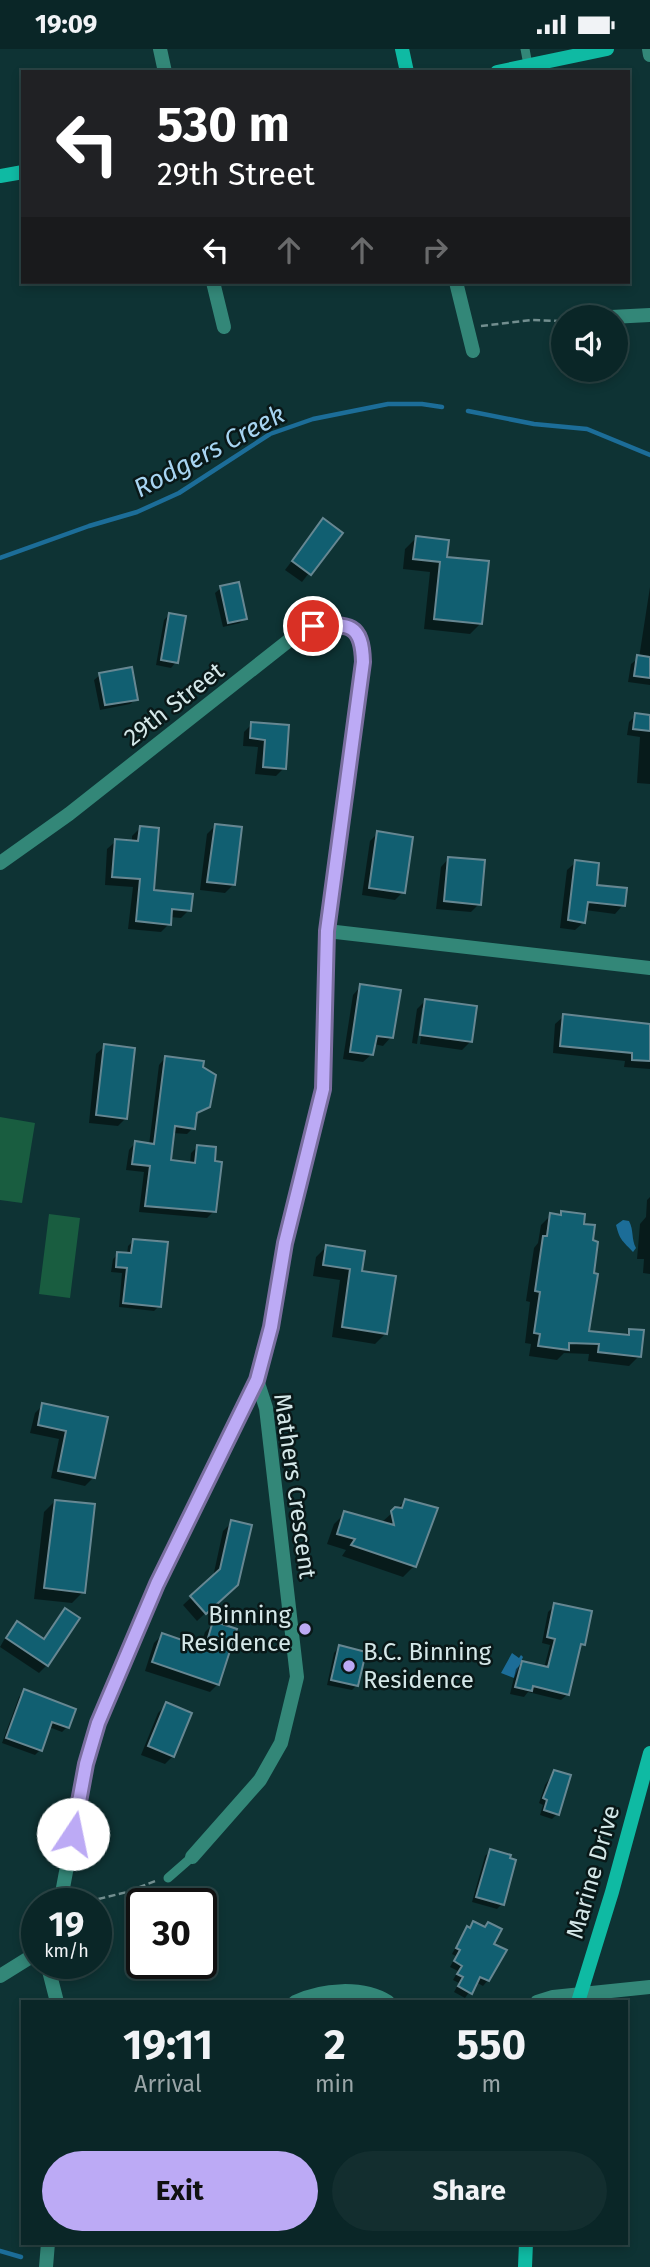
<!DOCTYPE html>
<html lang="en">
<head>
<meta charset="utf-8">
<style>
  body { margin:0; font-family:"Fira Sans",sans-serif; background:#132e2f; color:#f1f3f6; height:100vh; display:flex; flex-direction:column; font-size:26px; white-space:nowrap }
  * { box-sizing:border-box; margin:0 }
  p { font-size:23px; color:#99a5a7 }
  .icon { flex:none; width:38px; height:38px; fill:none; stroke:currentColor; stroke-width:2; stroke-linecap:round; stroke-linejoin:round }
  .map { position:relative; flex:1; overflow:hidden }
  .sheet { position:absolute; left:21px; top:1951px; width:607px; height:245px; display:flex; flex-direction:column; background:#0a2627; border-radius:0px; box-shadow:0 4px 10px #0003,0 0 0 2px #2a4344 }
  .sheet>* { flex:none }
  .hud { position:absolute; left:21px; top:21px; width:609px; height:214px; border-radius:0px; box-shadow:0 4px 10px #0003,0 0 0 2px #2a4344; background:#202124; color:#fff; overflow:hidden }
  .buttons { position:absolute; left:551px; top:256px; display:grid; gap:14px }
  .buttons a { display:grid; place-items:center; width:77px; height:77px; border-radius:50%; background:#0a2627; box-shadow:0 4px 10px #0003,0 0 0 2px #2a4344; font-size:35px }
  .speed { position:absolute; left:21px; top:1839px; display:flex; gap:14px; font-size:35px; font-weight:700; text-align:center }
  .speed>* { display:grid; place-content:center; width:91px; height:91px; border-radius:50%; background:#0a2627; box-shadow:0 4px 10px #0003,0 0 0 2px #2a4344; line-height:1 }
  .speed small { font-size:18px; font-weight:400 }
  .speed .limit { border:4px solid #111; border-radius:10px; background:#fff; color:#111 }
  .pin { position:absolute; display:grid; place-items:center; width:60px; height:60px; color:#fff; margin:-30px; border:4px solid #fff; border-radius:50%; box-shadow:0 2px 7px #0007 }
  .me { position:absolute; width:77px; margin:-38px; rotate:11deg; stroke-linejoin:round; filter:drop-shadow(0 0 5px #0008) }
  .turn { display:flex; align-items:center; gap:24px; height:147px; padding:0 21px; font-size:32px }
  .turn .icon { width:91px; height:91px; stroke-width:2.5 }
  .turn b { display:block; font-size:49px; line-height:60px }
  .lanes { display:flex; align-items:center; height:66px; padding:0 21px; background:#0003; justify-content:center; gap:35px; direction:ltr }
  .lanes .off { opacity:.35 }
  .eta { display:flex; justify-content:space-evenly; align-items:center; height:119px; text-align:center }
  .eta b { font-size:42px; font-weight:700; line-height:49px }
  .primary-button { display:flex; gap:14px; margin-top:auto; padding:14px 21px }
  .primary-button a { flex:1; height:80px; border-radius:42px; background:#bcaaf5; color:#111; font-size:28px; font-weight:700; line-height:80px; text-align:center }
  .primary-button a+a { background:#132e2f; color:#f1f3f6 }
  .status { display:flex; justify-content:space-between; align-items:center; height:49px; padding:0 35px; background:#0a2627; direction:ltr }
  .status svg { height:19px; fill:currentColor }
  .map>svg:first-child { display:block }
  .green { fill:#195d40 }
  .water { fill:#1c6d98 }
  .shadow { fill:#0007 }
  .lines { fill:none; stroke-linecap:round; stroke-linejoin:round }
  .stream { stroke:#1c6d98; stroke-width:4.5 }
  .building { fill:#115f71; stroke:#668792; stroke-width:2 }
  .path { stroke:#728e8f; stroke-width:2.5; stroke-dasharray:7 3.5; stroke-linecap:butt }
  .lane { stroke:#338778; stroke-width:9 }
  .street { stroke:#338778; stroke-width:14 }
  .secondary { stroke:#0fbaa3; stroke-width:14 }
  .route-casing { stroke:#7a6e9f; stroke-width:18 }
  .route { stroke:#bcaaf5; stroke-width:12 }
  .poi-dot { fill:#bcaaf5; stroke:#091818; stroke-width:2.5 }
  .labels { text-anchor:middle; stroke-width:5; stroke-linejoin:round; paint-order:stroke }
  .street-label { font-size:24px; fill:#d4e7e8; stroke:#091818 }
  .poi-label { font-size:24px; fill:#d4e7e8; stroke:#091818; text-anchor:end }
  .water-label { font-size:26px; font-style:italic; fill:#a7d4f1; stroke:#091818 }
</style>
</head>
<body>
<div class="status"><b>19:09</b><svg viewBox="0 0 49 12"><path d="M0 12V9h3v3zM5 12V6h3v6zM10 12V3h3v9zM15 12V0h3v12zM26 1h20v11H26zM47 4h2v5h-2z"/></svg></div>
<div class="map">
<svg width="650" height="2218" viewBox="0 0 650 2218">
  <rect width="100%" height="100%" fill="#0e3334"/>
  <g class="green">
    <path d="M0,1068L35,1074L22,1154L0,1151Z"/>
    <path d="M49,1165L80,1169L70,1249L39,1245Z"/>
  </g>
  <g class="water">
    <path d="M623,1171L629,1172C634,1181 631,1190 636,1199L633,1203C623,1192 620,1192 616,1176Z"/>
    <path d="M512,1604L519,1609L521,1606L523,1608L514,1629L501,1624Z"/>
  </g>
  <g class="shadow">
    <path d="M323,471L340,484L302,533L285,521Z"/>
    <path d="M416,489L446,510L481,574L470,585L424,580L430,523L403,520L405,500Z"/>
    <path d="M650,538V636L628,633L631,615L639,609Z"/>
    <path d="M221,539L245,569L240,574L223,578L215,544Z"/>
    <path d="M169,566L176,613L171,619L156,616L164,571Z"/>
    <path d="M100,626L136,650L130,655L100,661L94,631Z"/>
    <path d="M636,666L650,668V735L637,734L640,688L627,686L629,673Z"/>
    <path d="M252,675L287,678L284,719L276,727L255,725L258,698L243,697L244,683Z"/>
    <path d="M215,777L233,836L225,844L200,841L207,785Z"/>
    <path d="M140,779L153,843L189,861L181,869L170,868L169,875L161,883L128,880L133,838L105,836L107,800L116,792L132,793V787Z"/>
    <path d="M378,784L403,843L395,851L362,846L370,792Z"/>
    <path d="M449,809L479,855L471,863L436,860L441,818Z"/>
    <path d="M576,813L595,837L623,856L615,865L585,861L584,873L575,881L560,879L567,821Z"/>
    <path d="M361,937L391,988L383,997L374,995L372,1005L363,1013L343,1010L353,946Z"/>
    <path d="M425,952L471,992L462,1001L420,995L425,959H422L417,995L412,994L417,960Z"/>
    <path d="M564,967L650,984V1020L624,1018L625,1012L553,1004L555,975Z"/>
    <path d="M105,997L126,1069L118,1077L89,1074L96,1005Z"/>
    <path d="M165,1009L208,1057L194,1067L193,1079L187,1085L172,1084L169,1112L190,1115L191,1104L198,1097L214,1162L207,1169L139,1163L144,1123L126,1121L129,1101L135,1094L149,1096L159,1016Z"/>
    <path d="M650,1148V1225L643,1224L644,1210H637L640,1175L646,1168L647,1151Z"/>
    <path d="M561,1163L587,1283L624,1288L630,1281L639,1307L629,1317L588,1312L589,1305L564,1304L557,1311L529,1307L531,1295L525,1294L530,1253L526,1252L534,1199L538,1194L541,1176L551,1166L558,1167Z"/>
    <path d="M133,1192L159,1257L154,1262L119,1258L122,1224L111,1223L113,1210L118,1205L127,1206L128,1197Z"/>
    <path d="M327,1197L360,1224L386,1284L375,1295L332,1288L340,1231L313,1227L316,1208Z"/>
    <path d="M43,1356L106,1369L93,1429L85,1437L51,1429L59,1390L30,1384L35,1364Z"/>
    <path d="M55,1452L83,1543L72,1554L34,1550L44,1463Z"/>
    <path d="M405,1452L414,1517L403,1528L342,1507L346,1501L327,1495L334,1475L345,1464L381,1474Z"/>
    <path d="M232,1473L231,1540L197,1572L183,1556L213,1528L223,1482Z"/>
    <path d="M555,1556L583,1595L578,1600L568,1645L561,1651L528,1643L524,1648L510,1645L516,1620L522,1614L544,1619L550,1596L542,1594L548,1563Z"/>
    <path d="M66,1561L47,1616L39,1624L0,1598L9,1582L17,1574L43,1591Z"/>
    <path d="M214,1574L218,1635L210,1643L145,1622L154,1594L162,1586L200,1599L205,1583Z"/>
    <path d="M339,1598L357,1636L352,1641L327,1636L334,1604Z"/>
    <path d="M24,1642L67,1678L62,1683L49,1678L40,1701L35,1706L2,1694L19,1648Z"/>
    <path d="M167,1655L173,1707L165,1715L141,1706L158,1664Z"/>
    <path d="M554,1723L557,1765L552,1770L540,1766L543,1756L539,1754L545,1736Z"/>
    <path d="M490,1802L502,1855L497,1860L472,1853L485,1807Z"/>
    <path d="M473,1874L488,1931L483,1937L476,1933L465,1949L454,1943L459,1934L453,1931L458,1922L450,1918L456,1907L452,1905L463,1885Z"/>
  </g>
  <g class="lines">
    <g class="stream">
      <path d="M468,362L534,375L587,380L650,406"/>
      <path d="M0,509L89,477L137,463L179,444L270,385L313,370L388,355H422L442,358"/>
      <path d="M0,2202L21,2208"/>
    </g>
  </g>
  <g class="building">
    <path d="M323,469L343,484L311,526L292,512Z"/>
    <path d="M416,487L449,491L447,508L489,512L482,575L434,570L440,513L413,510Z"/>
    <path d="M239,533L247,570L228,574L220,537Z"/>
    <path d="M169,564L186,567L178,614L161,611Z"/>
    <path d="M637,606L650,608V629L634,627Z"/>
    <path d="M132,618L138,651L105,656L99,624Z"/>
    <path d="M635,664L650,666V682L633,680Z"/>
    <path d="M251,673L289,676L286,720L263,718L265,691L250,689Z"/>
    <path d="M215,775L242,778L235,836L207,833Z"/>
    <path d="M140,777L159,779L154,841L193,845L191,862L172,860L171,876L136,872L140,830L112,828L115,790L138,792Z"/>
    <path d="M377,782L413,788L405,844L369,839Z"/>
    <path d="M448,808L485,811L481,856L444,852Z"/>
    <path d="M575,811L599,814L597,836L627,839L625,857L588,853L585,874L568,871Z"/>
    <path d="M360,935L401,941L393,989L377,987L373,1006L350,1003Z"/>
    <path d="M425,950L477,957L472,993L420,986Z"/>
    <path d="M563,965L650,975V1012L632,1011V1004L560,997Z"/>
    <path d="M104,995L135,999L127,1070L96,1066Z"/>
    <path d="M165,1007L204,1012L203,1018L216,1026L210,1058L197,1064L195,1080L175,1077L171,1111L195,1114L197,1096L216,1098L215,1112L222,1113L216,1163L145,1157L150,1117L132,1115L135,1092L154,1095Z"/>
    <path d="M561,1162L585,1165L584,1175L595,1176L593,1191L598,1193L594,1224L598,1225L589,1282L629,1286V1280L644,1281L641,1308L598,1303L599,1295L569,1294V1301L538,1297L540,1285L534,1284L540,1243L535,1242L543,1187H547L550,1164L561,1166Z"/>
    <path d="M133,1190L168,1193L161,1258L123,1254L127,1219L116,1218L117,1203L131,1204Z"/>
    <path d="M326,1196L365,1202L362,1222L396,1227L387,1285L342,1278L350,1220L323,1216Z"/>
    <path d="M42,1354L108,1368L95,1429L58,1422L66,1382L38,1376Z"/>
    <path d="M405,1450L438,1459L416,1518L351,1496L355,1490L337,1485L344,1462L394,1476L391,1462L395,1458L402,1459Z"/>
    <path d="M55,1451L95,1455L85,1544L44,1539Z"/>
    <path d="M231,1471L252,1476L238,1536L206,1565L190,1547L220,1520Z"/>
    <path d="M554,1554L592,1562L585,1596L581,1595L569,1646L533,1637L532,1642L515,1638L522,1612L548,1618L555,1590L547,1588Z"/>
    <path d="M65,1559L80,1569L48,1617L6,1589L17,1572L44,1590Z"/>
    <path d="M213,1572L237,1580L219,1636L152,1613L162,1584L205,1599Z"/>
    <path d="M339,1596L366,1603L358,1637L331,1631Z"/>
    <path d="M24,1640L76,1660L69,1679L52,1673L42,1702L6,1689Z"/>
    <path d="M166,1653L192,1664L174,1708L148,1697Z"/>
    <path d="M554,1721L571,1726L559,1766L544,1761L547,1751L543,1749Z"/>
    <path d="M490,1800L511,1806L510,1809L516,1811L504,1856L476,1848Z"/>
    <path d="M473,1872L485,1878L488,1873L502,1880L494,1895L507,1901L489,1932L480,1928L472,1945L458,1937L463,1928L457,1925L462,1917L454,1912L460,1901L456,1899L467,1877L470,1879Z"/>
  </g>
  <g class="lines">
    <g class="path">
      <path d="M565,267L572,263L578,262L581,268"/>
      <path d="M481,277L532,271L558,272L564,268"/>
      <path d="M78,1855L127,1843L158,1831"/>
    </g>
    <g class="lane">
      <path d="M525,0L529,21"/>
      <path d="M168,1829L192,1808"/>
    </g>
    <g class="street">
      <path d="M160,0L165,23"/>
      <path d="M649,0L650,6"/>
      <path d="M213,233L224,278"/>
      <path d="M456,233L473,302"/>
      <path d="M611,268L650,266"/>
      <path d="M0,814L69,765L292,589C326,570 362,563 364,613L327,882L323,1040L285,1194L271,1278L257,1331L157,1535L98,1674L86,1715L60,1855"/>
      <path d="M327,882L650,919"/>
      <path d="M192,1808L260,1731L281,1694L297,1628L266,1359L257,1331"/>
      <path d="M47,1914L57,1953"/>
      <path d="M0,1927L37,1904"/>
      <path d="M295,1953C322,1940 363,1937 388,1953"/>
      <path d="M537,1953L553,1948L650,1938"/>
      <path d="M46,2218L48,2194"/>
    </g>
    <g class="secondary">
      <path d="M402,0L407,23"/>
      <path d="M497,23L607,0"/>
      <path d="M0,127L23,123"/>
      <path d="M578,1953L612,1843L650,1704"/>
      <path d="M525,2218L526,2194"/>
    </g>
  </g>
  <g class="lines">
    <g class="route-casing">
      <path id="route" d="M73,1785L86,1715L98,1674L157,1535L257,1331L271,1278L285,1194L323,1040L327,882L363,613C362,573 348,575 313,577"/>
    </g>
    <use href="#route" class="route"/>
  </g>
  <g class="poi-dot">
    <circle cx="305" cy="1580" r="7"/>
    <circle cx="349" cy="1617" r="7"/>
  </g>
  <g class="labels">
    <g class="street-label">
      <text transform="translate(174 655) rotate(-38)" y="8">29th Street</text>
      <text transform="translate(295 1437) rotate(82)" y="8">Mathers Crescent</text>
      <text transform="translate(593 1823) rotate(-74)" y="8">Marine Drive</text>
    </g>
    <g class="poi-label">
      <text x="291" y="1574">Binning<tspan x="291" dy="28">Residence</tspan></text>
      <text x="363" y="1611" text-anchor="start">B.C. Binning<tspan x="363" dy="28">Residence</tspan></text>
    </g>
    <g class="water-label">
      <text transform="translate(209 402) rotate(-28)" y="9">Rodgers Creek</text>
    </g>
  </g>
</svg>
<div class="buttons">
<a><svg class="icon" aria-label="sound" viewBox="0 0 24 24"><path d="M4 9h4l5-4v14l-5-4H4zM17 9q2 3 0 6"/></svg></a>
</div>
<div class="speed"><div>19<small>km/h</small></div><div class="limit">30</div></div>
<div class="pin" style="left:313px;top:577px;background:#d93025"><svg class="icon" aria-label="arrive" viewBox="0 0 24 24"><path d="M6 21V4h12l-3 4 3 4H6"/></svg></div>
<svg class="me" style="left:73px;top:1785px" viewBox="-20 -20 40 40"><circle r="19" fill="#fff"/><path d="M0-13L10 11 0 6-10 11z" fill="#bcaaf5"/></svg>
<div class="hud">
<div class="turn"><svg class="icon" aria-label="left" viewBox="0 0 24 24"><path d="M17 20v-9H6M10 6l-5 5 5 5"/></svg><div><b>530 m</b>29th Street</div></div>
<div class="lanes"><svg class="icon" aria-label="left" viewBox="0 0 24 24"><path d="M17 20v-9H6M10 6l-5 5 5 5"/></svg><svg class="icon off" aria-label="ahead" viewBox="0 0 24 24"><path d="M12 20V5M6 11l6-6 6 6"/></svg><svg class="icon off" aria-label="ahead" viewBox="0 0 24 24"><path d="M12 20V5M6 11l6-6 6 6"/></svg><svg class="icon off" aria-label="right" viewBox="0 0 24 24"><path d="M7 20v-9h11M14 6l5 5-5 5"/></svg></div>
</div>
<section class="sheet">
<div class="eta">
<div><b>19:11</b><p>Arrival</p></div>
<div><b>2</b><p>min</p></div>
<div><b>550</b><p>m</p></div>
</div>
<div class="primary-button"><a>Exit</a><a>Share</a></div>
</section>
</div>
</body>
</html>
